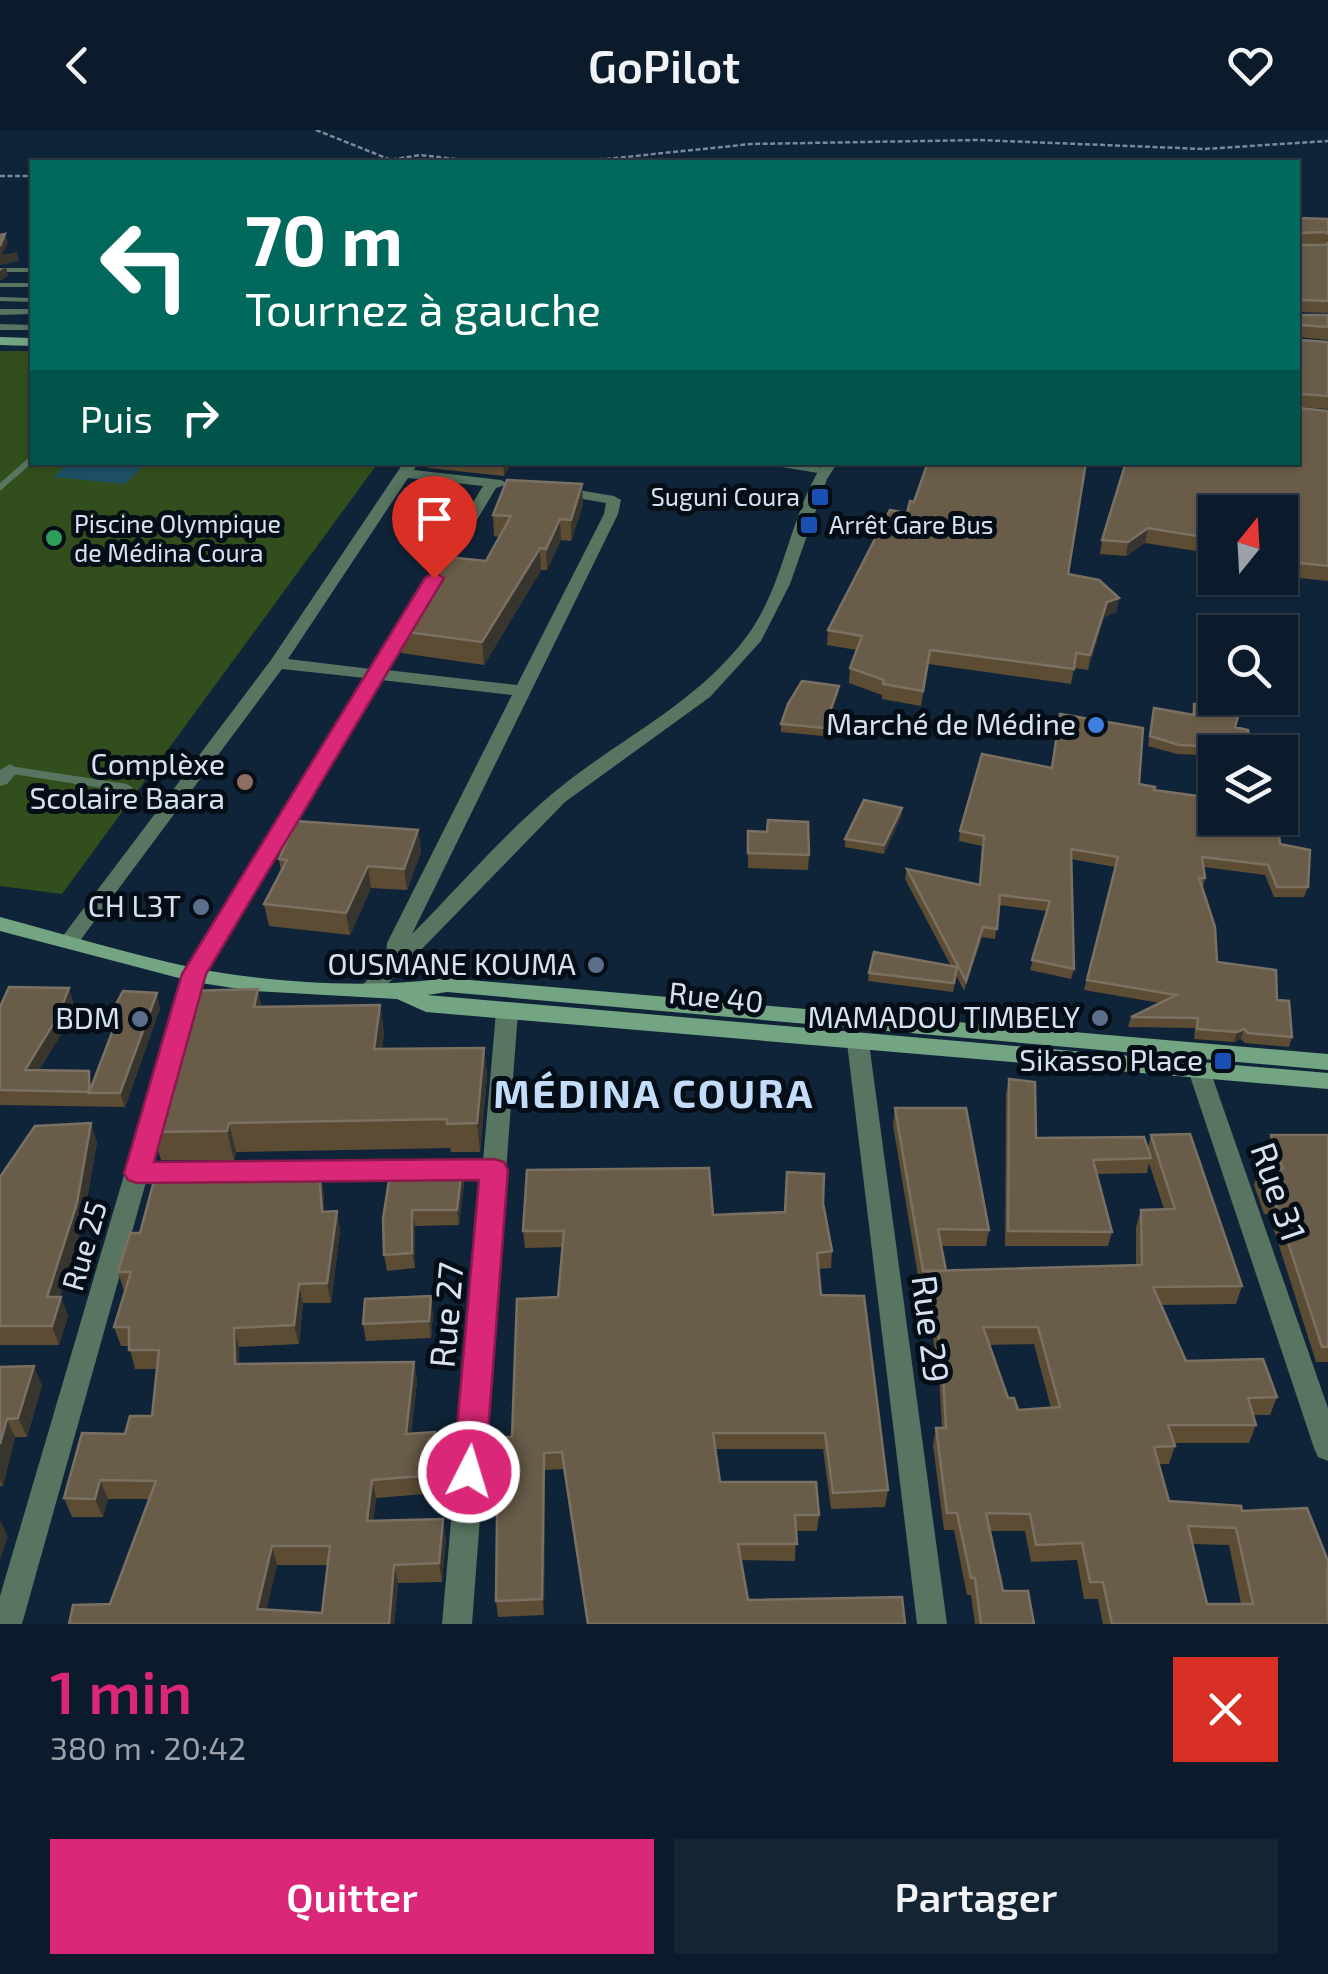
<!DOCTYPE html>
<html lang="fr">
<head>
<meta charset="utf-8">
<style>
  body { margin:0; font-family:"Exo 2",sans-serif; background:#152433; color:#f1f3f6; height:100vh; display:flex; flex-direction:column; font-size:38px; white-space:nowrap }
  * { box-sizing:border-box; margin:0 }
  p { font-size:32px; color:#9aa1a9 }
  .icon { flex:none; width:55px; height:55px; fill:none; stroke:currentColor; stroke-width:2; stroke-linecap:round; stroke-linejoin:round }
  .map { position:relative; height:1494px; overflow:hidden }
  .panel { display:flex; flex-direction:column; background:#0c1b2b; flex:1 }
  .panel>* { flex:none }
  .hud { position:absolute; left:30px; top:30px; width:1270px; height:305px; border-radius:0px; box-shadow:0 2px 8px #0004,0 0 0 2px #2c3947; background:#00695c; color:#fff; overflow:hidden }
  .needle { width:65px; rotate:18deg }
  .tools { position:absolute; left:1198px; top:365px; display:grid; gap:20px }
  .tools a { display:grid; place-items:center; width:100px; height:100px; border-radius:0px; background:#0c1b2b; box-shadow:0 2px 8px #0004,0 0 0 2px #2c3947; font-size:50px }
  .pin { position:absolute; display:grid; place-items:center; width:85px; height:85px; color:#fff; margin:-102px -42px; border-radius:50% 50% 50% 0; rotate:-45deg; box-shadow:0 0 10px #0007 }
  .pin .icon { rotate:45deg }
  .me { position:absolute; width:110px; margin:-55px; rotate:5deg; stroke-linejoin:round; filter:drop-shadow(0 0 8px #0008) }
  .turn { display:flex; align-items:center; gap:35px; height:210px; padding:0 50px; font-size:45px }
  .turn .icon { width:130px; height:130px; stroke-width:2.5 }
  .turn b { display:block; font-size:70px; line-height:85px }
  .then { display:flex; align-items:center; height:95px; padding:0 50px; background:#0003; gap:20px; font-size:38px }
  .round { display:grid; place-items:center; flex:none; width:105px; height:105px; border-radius:0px; background:#152433 }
  .headline { display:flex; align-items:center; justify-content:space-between; height:170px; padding:0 50px }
  h1 { font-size:60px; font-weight:600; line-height:75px; color:#db2777 }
  .action { display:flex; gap:20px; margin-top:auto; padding:20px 50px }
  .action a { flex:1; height:115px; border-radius:0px; background:#db2777; color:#fff; font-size:40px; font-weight:600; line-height:115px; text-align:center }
  .action a+a { background:#152433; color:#f1f3f6 }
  header { display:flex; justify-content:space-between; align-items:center; height:130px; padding:0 50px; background:#0c1b2b; font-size:45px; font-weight:600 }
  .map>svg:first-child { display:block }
  .green { fill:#314e1c }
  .water { fill:#1d4f65 }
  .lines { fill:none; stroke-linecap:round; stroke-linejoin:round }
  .path { stroke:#7a899b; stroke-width:2.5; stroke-dasharray:5 2.5; stroke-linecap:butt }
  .lane { fill:#577560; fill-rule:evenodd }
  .street { fill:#577560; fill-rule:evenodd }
  .secondary { fill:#73a583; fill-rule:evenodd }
  .wall { fill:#5c4c34; fill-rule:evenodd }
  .shaded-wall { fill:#38352e }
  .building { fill:#695c49; stroke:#7a7163; stroke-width:2.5; fill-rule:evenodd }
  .route { fill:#db2777; stroke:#8e194d; stroke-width:2.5 }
  .transit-dot { fill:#1a4fb4; stroke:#050d16; stroke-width:4 }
  .leisure-dot { fill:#2e9e5b; stroke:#050d16; stroke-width:4 }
  .shop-dot { fill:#3f7fe0; stroke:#050d16; stroke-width:4 }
  .education-dot { fill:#8d6e63; stroke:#050d16; stroke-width:4 }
  .service-dot { fill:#5c6f8a; stroke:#050d16; stroke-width:4 }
  .labels { text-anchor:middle; stroke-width:10; stroke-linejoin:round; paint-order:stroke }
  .far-poi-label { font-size:25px; fill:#d6e2f1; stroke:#050d16; text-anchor:start }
  .poi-label { font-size:30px; fill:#d6e2f1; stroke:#050d16; text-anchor:end }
  .street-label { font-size:30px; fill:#d6e2f1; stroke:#050d16 }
  .near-street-label { font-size:35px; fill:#d6e2f1; stroke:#050d16 }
  .district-label { font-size:40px; font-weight:bold; letter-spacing:2.5px; fill:#c2dcf9; stroke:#050d16 }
</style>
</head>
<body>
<header><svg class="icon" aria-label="back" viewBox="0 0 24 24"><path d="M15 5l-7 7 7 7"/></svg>GoPilot<svg class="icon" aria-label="heart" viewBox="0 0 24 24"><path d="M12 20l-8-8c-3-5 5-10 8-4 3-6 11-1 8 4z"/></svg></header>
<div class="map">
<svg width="1328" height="1494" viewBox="0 0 1328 1494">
  <rect width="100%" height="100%" fill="#102439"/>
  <path class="green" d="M0,221H32V332L378,333L62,764L0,756Z"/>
  <path class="water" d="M69,333V332L146,333L125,354L54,347Z"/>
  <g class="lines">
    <g class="path">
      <path d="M316,0L391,30"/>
      <path d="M377,32L420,25L482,32"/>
      <path d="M531,32L606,29L751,14L979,10L1204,19L1328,11"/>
      <path d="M0,46H32"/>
    </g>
    <g class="lane">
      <rect x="0" y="138" width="32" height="4"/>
      <rect x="0" y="153" width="32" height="4"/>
      <path d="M0,167L32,168V172L0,171Z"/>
      <path d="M0,179H32V184L0,185Z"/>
      <path d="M0,194L32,195V200H0Z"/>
      <path d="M32,325L33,332L0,361V353Z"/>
      <path d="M751,332H782L824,338L829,341L824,344Z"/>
      <path d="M10,636L127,654L133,658L127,662L6,643L4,640Z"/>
    </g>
    <g class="street">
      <path d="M404,332H418L414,340L501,350L508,354L496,358L387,540L517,555L604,384L606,373L554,364L547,360L554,356L614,366L621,370L618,384L412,804C457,759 504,704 552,664C616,610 696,575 747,506C785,455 789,385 824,332H838L827,349L790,454L761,511L710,567L565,672L375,867H359L356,862L386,830L387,813L512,565L381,550L205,845L152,1034L483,1031L496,882L499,877H515L518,882L472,1494H442L481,1049L146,1052L22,1494H0V1466L183,845L365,548L282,539L76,816H62L59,811L271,530ZM408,348L483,356L371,539L288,529Z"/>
      <path d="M10,634L19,640L7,654L0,656V640Z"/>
      <path d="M858,905L866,907L869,913L947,1494H917L847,913L850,907Z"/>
      <path d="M1200,935L1208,937L1211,943L1328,1278V1331L1318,1327L1314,1318L1189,943L1192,937Z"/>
    </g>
    <g class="secondary">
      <path d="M0,207L32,208V216L0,215Z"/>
      <path d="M0,787C64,804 129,824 194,838C270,853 371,859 447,848L1328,924V940L447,862L427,865L1328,943V959L426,882L397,869L253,861L194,852L0,801Z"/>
    </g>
  </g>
  <g class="wall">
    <path d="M1298,88L1328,89V183L1300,182L1301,185H1328V210L1298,207L1301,210L1328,212V279L1298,277L1328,281V451L1280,446V382H1215V424L1145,413L1126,426L1100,424L1102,410Z"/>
    <path d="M428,332H512L504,346L428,338Z"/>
    <path d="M914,372L1119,468L1116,482L1104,487L1088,540L1074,538L1071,554L928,534L921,576L882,569V565L849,553L850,538L857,520L827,515L828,500Z"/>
    <path d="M583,375L571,411L561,410L547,440H541L484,535L401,523L399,501L486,431L500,407L494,406L493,385Z"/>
    <path d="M838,564L823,606L781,602V594Z"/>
    <path d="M1194,574L1215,622L1280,714L1308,757L1304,767H1274L1265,745L1204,737L1205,748L1203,758L1217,832L1277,870L1292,907L1289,917L1245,913L1241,909L1234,912L1194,909L1195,898L1128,897L1131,887L1160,873L1084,860L1115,737L1071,729L1074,839L1071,849L1030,840L1047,781L999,775L995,809L982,807L964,861L956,845L953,862L868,851L869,843L951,836L905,749L907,739L979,755L982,716L959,711L960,701L1139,654L1154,660L1201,667L1198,625L1177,624L1148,616L1152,588L1192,584Z"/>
    <path d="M902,678L901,687L884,724L845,717V709Z"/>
    <path d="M418,700L421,722L407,760L371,758L350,805L269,796L264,774L281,741L279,729Z"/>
    <path d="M748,701L767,702L809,725L808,740L748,738Z"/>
    <path d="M69,858L73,873L63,901L39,940L93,953L114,898L110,886L160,878L125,977L0,975V877Z"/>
    <path d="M380,875L384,903L382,918H484L487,946L480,1022H451L450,1018L236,1022L234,1030H161L152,1002L262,877Z"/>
    <path d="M1009,949L1036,1008L1148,1018L1151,1005L1242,1156L1236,1174L1161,1175L1186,1231L1277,1267L1270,1285H1253L1256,1295L1249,1313H1174L1175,1316L1169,1334H1159L1169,1371L1242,1381L1328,1431V1494H1103L1098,1469H1084L1077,1430L1031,1432L1025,1401H990L1003,1461L1034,1494H975L971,1465H967L954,1400H944L933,1315L936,1298H942L939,1246L925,1158H920L893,995L895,978L989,1100L986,1116H941L946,1141L1136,1135V1097L1141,1080L1164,1079L1149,1033L1147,1043L1097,1044L1112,1102L1108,1116H1005L1006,964ZM1034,1214L1051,1278L1018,1280L1008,1268L989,1215ZM1192,1414L1229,1415L1241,1474H1207Z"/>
    <path d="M1271,1005H1328V1232H1316L1269,1084H1264L1254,1055L1259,1039H1272L1265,1020Z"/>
    <path d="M97,1012L83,1092L60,1167L68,1186L59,1215H0V1047Z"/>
    <path d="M224,1036L226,1044L265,1049L319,1040L323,1059L324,1082L337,1081L340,1101L331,1173H303L299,1214L239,1217V1234L414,1232L417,1251L411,1304L435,1302L438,1321L437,1363L376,1368L373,1391L446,1408L442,1452L398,1453L394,1494L110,1474L149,1369H108L103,1387H72L64,1368L125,1304L152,1286L157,1239H135L129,1216H121L114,1197L124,1161L118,1142L140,1103ZM277,1435H328L322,1483L266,1480Z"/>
    <path d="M462,1037L464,1053L459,1095L415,1096V1138L387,1141L384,1125L383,1089Z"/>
    <path d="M823,1073L832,1121L831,1138L818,1139L821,1165L888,1360L885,1377L831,1379L823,1319H715L720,1352L819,1385L817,1401H796L795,1431L741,1430L748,1470L905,1494H587L563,1339L545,1340L544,1485L498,1487L496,1471L512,1307L558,1167L563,1117L525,1118L523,1101L713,1085L785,1082Z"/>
    <path d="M433,1183L431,1208L366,1211L363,1194Z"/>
    <path d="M0,1237L42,1255L27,1307H15L3,1356H0Z"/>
  </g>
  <g class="shaded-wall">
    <path d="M5,104L8,113L2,125L17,122L19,131L0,135V116Z"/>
    <path d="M6,137L8,146L0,151V141Z"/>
    <path d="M503,332H512L504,346Z"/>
    <path d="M582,354L583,375L571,411V390Z"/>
    <path d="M560,389L561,410L547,440L546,419Z"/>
    <path d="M1148,398L1145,413L1126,426L1128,412Z"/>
    <path d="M540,418L541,440L484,535L482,512Z"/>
    <path d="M1119,468L1116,482L1104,487L1088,540L1090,525L1107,472Z"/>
    <path d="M839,556L838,564L823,606L824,598Z"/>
    <path d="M902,678L901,687L884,724V715Z"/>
    <path d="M418,700L421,722L407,760L404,739Z"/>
    <path d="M368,736L371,758L350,805L346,783Z"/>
    <path d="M983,797L982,807L964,861L966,851Z"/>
    <path d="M69,858L73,873L63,901L30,955L25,940Z"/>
    <path d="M258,859L264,888L254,877Z"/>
    <path d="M157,863L160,878L125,977L120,963Z"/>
    <path d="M380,875L384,903L378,947L374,919Z"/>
    <path d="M1244,899L1241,909L1234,912L1237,902Z"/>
    <path d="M484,918L487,946L480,1022L477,993Z"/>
    <path d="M91,993L97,1012L83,1092L54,1186L47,1167Z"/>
    <path d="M229,993L236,1022L234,1030L227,1001Z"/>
    <path d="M462,1037L464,1053L459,1095L457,1080Z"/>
    <path d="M319,1040L323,1059L326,1101L322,1082Z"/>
    <path d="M412,1080L415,1096V1138L412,1123Z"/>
    <path d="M337,1081L340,1101L331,1173L327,1153Z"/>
    <path d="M299,1154L303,1173L299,1214L294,1195Z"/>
    <path d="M431,1166L433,1183L431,1208L429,1191Z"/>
    <path d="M61,1167L68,1186L59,1215L52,1196Z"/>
    <path d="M234,1198L239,1217L240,1253L235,1234Z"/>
    <path d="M414,1232L417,1251L409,1323L406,1304Z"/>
    <path d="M34,1236L42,1255L27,1307L18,1288Z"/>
    <path d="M7,1289L15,1307L3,1356L0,1350V1314Z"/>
    <path d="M435,1302L438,1321L437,1363L434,1345Z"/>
    <path d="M544,1323L545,1340L544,1485L542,1469Z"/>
    <path d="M100,1350L108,1369L103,1387L95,1369Z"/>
    <path d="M372,1350L376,1368L371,1410L367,1391Z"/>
    <path d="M443,1389L446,1408L442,1452L439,1433Z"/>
    <path d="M0,1390L8,1407L0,1430Z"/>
    <path d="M272,1416L277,1435L263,1494L257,1479Z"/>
    <path d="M394,1435L398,1453L394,1494H389Z"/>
  </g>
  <g class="building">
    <path d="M1298,88L1328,89V104L1325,102L1298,103L1301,115H1325L1328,113V171L1301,170L1298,173Z"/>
    <path d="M5,104L0,116V105Z"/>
    <path d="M1298,175L1301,185H1328V197L1301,195L1298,206Z"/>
    <path d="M1298,207L1301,210L1328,212V266L1302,264L1298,268L1299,278L1328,281V436L1281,431L1280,382H1215V409L1148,398L1128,412L1102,410L1126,332H1298Z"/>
    <path d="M928,332H1086L1068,444L1099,450L1119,468L1107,472L1090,525L1076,523L1074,539L930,520L923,561L883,554L884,550L850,538L862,506L828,500L890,380L907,383L910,371L914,372Z"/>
    <path d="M507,350L582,354L571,390L560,389L546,419L540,418L482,512L399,501L448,427L486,431L511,386L493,385Z"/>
    <path d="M802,551L839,556L824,598L781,594L788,574Z"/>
    <path d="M1194,574L1240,579L1235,597L1248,600L1251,622H1215V688H1277L1280,714L1310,720L1308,757H1277L1268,735L1202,727L1205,748H1199L1215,797L1217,832L1276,840L1277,870L1289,871L1292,907L1248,903L1244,899L1237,902L1197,899L1198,888L1131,887L1176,865L1087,850L1118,727L1071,719L1074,839L1032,830L1050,771L1000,765L997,799L983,797L966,851L907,739L980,755L984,706L960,701L982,624L1052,638L1060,584L1143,598L1139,654L1155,657L1154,660L1205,667L1200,616L1179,615L1150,606L1154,578L1194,585Z"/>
    <path d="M864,670L902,678L884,715L845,709Z"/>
    <path d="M768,690L808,692L809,725L748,723V701L767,702Z"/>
    <path d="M296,691L418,700L404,739L368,736L346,783L264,774L287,730L279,729Z"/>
    <path d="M874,822L957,837L954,853L869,843Z"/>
    <path d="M9,857L69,858L58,886L25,940L89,941V962L0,960V877Z"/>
    <path d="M258,859L254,877L380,875L374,919L484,918L477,993L447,994V989L229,993L227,1001L152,1002L190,861Z"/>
    <path d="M123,861L157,863L120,963H89L118,887L110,886Z"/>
    <path d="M1009,949L1035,952L1036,1008L1144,1007L1151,1028L1093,1030L1112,1102L1008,1101Z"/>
    <path d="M895,978H966L989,1100L938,1099L946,1141H923Z"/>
    <path d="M91,993L77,1073L47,1167H61L52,1196H0V1047L35,996Z"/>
    <path d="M1190,1004L1242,1156L1153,1157L1186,1231L1263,1229L1277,1267L1248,1268L1256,1295H1168L1175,1316L1154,1317L1169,1371L1241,1376L1242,1381L1307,1378L1328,1431V1441H1327L1328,1494H1112L1103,1452H1090L1082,1413L1036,1415L1030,1384L986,1383L1003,1461H1028L1034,1494H981L975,1448H971L957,1383H947L936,1298H946L942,1228L928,1141L1142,1135L1141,1080L1175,1079L1151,1005ZM983,1197H1038L1060,1277L1018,1280L1014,1268H1008ZM1188,1396L1236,1398L1253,1474H1207Z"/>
    <path d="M1271,1005H1328V1217H1322L1274,1069H1270L1259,1039H1283Z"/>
    <path d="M158,1036H224L222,1044H264L262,1049L319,1040L322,1082L337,1081L327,1153L299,1154L294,1195L234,1198L235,1234L414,1232L406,1304L435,1302L434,1345L372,1350L367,1391L443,1389L439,1433L394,1435L389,1494H69L73,1475L110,1474L156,1351L100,1350L95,1369L64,1368L82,1303L125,1304L130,1286H152L159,1220H129V1197H114L131,1142H118L130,1103H140ZM272,1416H330L322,1483L257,1479Z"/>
    <path d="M462,1037L457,1080H412V1123L384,1125L383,1089L391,1038Z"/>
    <path d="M709,1038L713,1085L785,1082L787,1042L824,1044L823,1073L832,1121L817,1123L821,1165L864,1166L888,1360L833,1363L825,1303H713L720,1352H816L819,1385H795L797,1414H738L748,1470L902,1467L905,1494H588L562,1322L544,1323L542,1469L496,1471L498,1307H512L517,1169L558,1167L564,1101H523L527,1040Z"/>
    <path d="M431,1166L429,1191L363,1194L365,1169Z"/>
    <path d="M34,1236L18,1288L7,1289L0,1314V1237Z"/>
  </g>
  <path class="route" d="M434,442L444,448L206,844L154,1032L494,1029L504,1032L508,1040L485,1342L480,1353L469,1357L458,1353L453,1342L479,1050L137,1053L128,1050L124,1043L182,844L425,448Z"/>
  <g class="transit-dot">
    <rect x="810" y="357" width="20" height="20" rx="5"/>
    <rect x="799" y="385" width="20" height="20" rx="5"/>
    <rect x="1213" y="921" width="20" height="20" rx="5"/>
  </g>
  <circle class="leisure-dot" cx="54" cy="408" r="10"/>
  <circle class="shop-dot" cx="1096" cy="595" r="10"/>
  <circle class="education-dot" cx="245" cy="652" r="10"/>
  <g class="service-dot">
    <circle cx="201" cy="777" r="10"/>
    <circle cx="596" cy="835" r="10"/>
    <circle cx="1100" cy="888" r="10"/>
    <circle cx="140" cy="889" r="10"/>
  </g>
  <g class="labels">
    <g class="far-poi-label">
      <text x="800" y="376" text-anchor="end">Suguni Coura</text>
      <text x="74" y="403">Piscine Olympique<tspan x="74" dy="29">de Médina Coura</tspan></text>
      <text x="829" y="404">Arrêt Gare Bus</text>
    </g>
    <g class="poi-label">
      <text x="1076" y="605">Marché de Médine</text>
      <text x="225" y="645">Complèxe<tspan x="225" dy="34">Scolaire Baara</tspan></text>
      <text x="181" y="787">CH L3T</text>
      <text x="576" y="845">OUSMANE KOUMA</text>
      <text x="1080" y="898">MAMADOU TIMBELY</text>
      <text x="120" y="899">BDM</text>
      <text x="1203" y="941">Sikasso Place</text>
    </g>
    <g class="street-label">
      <text transform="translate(716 868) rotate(6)" y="10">Rue 40</text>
      <text transform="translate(85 1116) rotate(-74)" y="10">Rue 25</text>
    </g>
    <g class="near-street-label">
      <text transform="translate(1278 1062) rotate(71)" y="12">Rue 31</text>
      <text transform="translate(447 1185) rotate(-85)" y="12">Rue 27</text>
      <text transform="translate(930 1199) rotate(83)" y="12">Rue 29</text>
    </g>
    <g class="district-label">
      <text x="654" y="978">MÉDINA COURA</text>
    </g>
  </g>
</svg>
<div class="tools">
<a><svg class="needle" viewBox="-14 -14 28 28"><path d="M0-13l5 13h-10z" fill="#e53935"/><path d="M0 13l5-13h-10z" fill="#9aa1a9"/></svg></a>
<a><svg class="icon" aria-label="search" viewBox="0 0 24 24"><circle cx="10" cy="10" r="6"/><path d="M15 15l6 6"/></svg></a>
<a><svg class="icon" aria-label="layers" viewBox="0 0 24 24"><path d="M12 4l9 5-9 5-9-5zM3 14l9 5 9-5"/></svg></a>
</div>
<div class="pin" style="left:434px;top:448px;background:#d93025"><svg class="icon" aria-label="arrive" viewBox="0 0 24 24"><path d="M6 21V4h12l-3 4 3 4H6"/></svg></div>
<svg class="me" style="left:469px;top:1342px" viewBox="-20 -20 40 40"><circle r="17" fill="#db2777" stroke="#fff" stroke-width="3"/><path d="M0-11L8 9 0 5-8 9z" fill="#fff"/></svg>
<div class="hud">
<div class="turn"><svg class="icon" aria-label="left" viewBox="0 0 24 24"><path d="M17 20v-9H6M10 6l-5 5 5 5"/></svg><div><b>70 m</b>Tournez à gauche</div></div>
<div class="then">Puis<svg class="icon" aria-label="right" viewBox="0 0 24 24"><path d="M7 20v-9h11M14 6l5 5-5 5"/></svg></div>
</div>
</div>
<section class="panel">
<div class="headline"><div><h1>1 min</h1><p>380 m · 20:42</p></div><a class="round" style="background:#d93025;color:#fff"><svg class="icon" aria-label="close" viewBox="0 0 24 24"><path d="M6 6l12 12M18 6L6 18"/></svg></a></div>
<div class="action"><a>Quitter</a><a>Partager</a></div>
</section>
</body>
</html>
